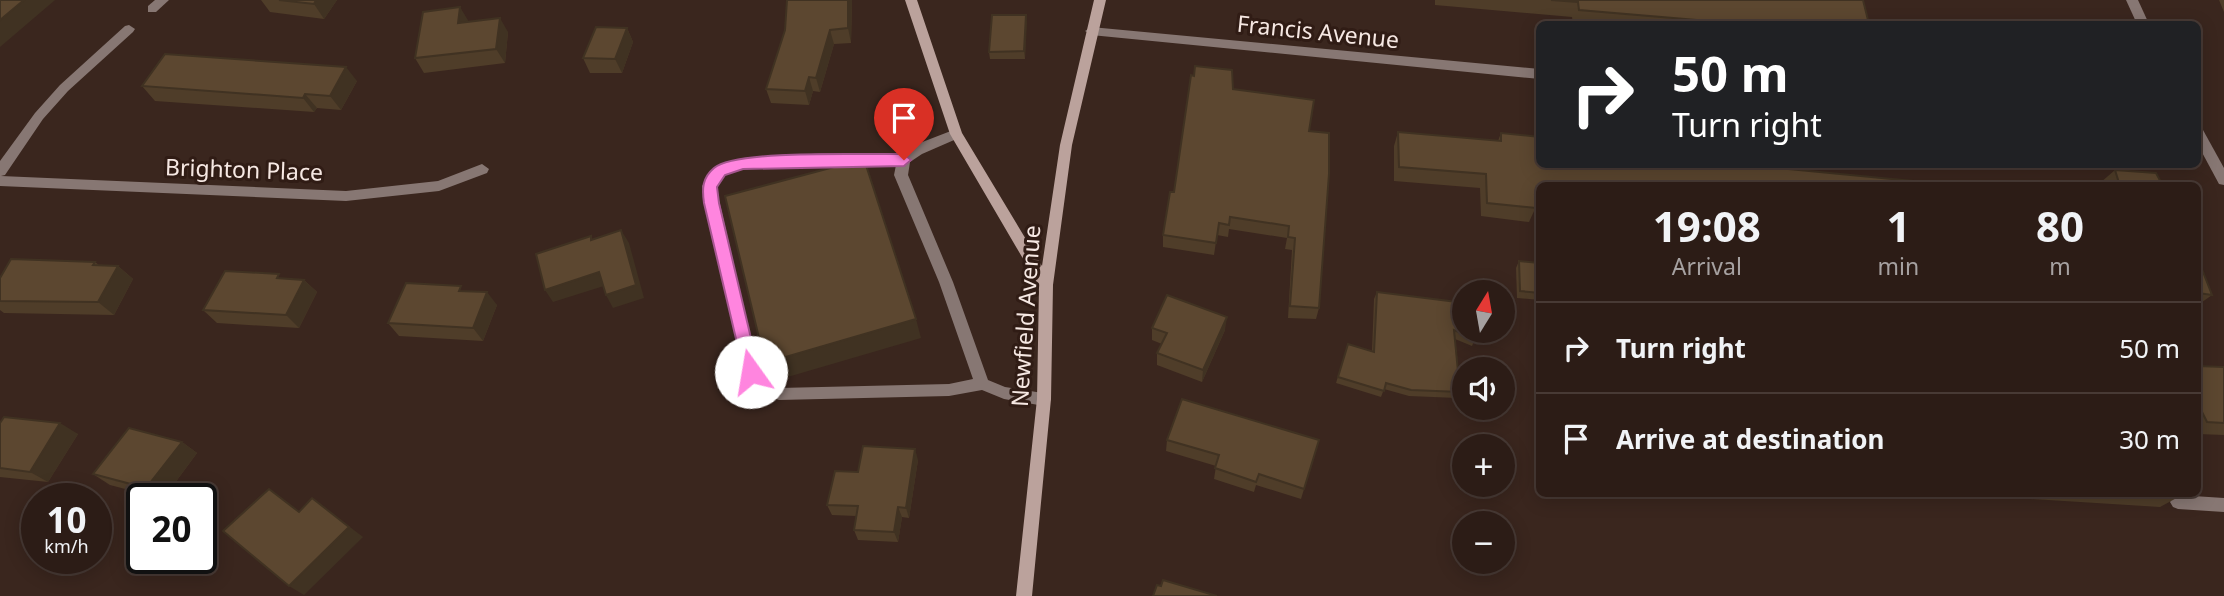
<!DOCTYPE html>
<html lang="en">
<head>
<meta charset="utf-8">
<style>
  body { margin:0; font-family:"Noto Sans",sans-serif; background:#382923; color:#f1f3f6; height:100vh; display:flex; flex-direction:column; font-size:26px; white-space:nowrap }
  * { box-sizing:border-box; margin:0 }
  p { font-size:23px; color:#a6a1a1 }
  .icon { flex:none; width:38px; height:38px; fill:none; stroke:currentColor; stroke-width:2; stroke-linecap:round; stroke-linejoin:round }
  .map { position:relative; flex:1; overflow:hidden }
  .panel { position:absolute; left:1536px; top:182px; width:665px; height:315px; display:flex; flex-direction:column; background:#2c1c16; border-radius:10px; box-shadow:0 4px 18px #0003,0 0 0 2px #483a35 }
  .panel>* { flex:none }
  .guide { position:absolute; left:1536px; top:21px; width:665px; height:147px; border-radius:10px; box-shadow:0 4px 18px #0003,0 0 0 2px #483a35; background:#202124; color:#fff; overflow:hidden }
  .needle { width:46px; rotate:11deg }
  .controls { position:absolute; left:1452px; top:280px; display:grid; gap:14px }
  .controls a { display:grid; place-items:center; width:63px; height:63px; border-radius:50%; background:#2c1c16; box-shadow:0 4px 18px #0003,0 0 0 2px #483a35; font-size:35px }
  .speed { position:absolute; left:21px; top:483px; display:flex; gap:14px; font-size:35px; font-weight:700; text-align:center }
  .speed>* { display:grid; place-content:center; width:91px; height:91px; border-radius:50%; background:#2c1c16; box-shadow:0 4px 18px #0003,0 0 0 2px #483a35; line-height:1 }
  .speed small { font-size:18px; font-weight:400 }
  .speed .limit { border:4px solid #111; border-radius:10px; background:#fff; color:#111 }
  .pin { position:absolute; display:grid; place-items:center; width:60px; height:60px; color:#fff; margin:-72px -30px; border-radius:50% 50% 50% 0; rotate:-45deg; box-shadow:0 0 7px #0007 }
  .pin .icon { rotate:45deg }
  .me { position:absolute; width:77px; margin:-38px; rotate:347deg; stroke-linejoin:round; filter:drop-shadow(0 0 5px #0008) }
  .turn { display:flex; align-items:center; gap:24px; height:147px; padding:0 21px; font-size:32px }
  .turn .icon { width:91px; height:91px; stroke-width:2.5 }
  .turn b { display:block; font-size:49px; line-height:60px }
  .eta { display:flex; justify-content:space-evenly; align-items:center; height:119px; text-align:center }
  .eta b { font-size:42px; font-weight:700; line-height:49px }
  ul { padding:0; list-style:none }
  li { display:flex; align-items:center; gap:21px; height:91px; padding:0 21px; border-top:2px solid #483a35 }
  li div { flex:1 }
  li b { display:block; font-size:26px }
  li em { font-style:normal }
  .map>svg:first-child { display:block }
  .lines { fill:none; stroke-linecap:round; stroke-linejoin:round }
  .lane { fill:#877773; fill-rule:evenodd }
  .street { fill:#877773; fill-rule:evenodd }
  .secondary { fill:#bba29c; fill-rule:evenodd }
  .wall { fill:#4f3d29 }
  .shaded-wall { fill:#403222 }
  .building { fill:#5c4730; stroke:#403222; stroke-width:2 }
  .route { fill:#ff85df; stroke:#a65691; stroke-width:2 }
  .labels { text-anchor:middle; stroke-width:6; stroke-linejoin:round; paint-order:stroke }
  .street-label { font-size:23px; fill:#f6e8e3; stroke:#301c15 }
</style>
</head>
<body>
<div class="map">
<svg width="2224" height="596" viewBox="0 0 2224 596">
  <rect width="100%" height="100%" fill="#3a261e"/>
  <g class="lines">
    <g class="lane">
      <path d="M956,129L962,134L961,137L922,154L910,162L908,175L953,282L988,380L1005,387L1049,394L1051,399L1049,404L1044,406L1004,399L982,390L949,396L779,400L756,392L744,372L704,203L702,186L715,167L742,158L901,155L912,146ZM896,165L894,175L939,282L973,379L949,384L779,388L766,382L758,370L716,187L725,175L743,168Z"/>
      <path d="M2178,495L2224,498V512L2178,509L2173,507L2170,502L2173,497Z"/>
    </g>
    <g class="street">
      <path d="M155,0H169L156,12H148V6Z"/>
      <path d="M2126,0H2138L2149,24H2137Z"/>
      <path d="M129,25L135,29L133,32L68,91L43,119L5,175L1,176L346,191L438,181L482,164L489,169L487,173L439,191L346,201L0,186V161L35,113L60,85L125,26Z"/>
      <path d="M1091,27L1540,69V79L1091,35L1085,31Z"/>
      <path d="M2198,128L2203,130L2224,168V185L2219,184L2198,145Z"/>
    </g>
    <path class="secondary" d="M905,0H917L962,133L1042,266L1060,145L1094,0H1106L1072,145L1053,285L1051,399L1032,596H1016L1037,399L1039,286L950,134Z"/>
  </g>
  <g class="wall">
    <path d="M261,0H337L324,19L270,12Z"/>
    <path d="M852,0L851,43L834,44L820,92L813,91L809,105L771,103L766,89Z"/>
    <path d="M1435,0H1863L1869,24H1573L1572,17L1435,5Z"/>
    <path d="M2219,0H2224V12Z"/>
    <path d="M1026,15L1025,59H990L989,52Z"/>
    <path d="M469,22L508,32L505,63L424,73L415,58Z"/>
    <path d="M627,28L633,42L622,73H590L583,58Z"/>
    <path d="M1194,76L1233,89L1309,131L1319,308L1316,319L1288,318L1292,250L1285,249L1287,238L1229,229L1228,237L1217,235L1214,255L1163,247V235L1174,192Z"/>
    <path d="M357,81L341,110L317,108L314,112L155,101L142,86Z"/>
    <path d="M1398,132L1498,141L1501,133L1540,186V210L1535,209L1529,222L1481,216L1480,188L1394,181V146Z"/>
    <path d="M2115,170L2163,186H2101L2100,183Z"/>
    <path d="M2198,259L2212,295L2198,305Z"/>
    <path d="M1519,261L1540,263V300L1517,298L1516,268Z"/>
    <path d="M95,262L100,266H118L133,279L114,315L4,313L0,310V278Z"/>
    <path d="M283,278L304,280L317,292L299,328L217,323L203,310Z"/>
    <path d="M465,291L497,305L483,341L399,336L388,323Z"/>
    <path d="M1377,292L1475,339L1472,346L1455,339L1460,392L1457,398L1409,396L1384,389L1381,397L1336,383L1348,344L1372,351L1374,299Z"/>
    <path d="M1152,328L1225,330L1202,382L1157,365V353L1162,344L1152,340Z"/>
    <path d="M2198,366L2224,367V435L2198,434Z"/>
    <path d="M0,423L78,434L48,482L0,477Z"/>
    <path d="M1167,440H1319L1301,499L1256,485L1254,492L1214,479L1216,466L1166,451Z"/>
    <path d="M182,442L197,453L163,499L110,485L93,474Z"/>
    <path d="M918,460L909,518L902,517L898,542L858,540L854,530L856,516L832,515L827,505L858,472Z"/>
    <path d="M1952,494H2184L2160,507Z"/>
  </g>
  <g class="shaded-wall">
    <path d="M24,0H55L0,47V20Z"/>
    <path d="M316,0H337L324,19L314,4Z"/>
    <path d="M848,0H852L851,43L848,28Z"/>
    <path d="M460,7L469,22L458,23Z"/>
    <path d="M1026,15L1027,23L1025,59L1024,51Z"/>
    <path d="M500,18L508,32L505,63L496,49Z"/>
    <path d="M627,28L633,42L622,73L615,59Z"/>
    <path d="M830,30L834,44L820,92L816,78Z"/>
    <path d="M346,67L357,81L341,110L330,96Z"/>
    <path d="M809,77L813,91L809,105L805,91Z"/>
    <path d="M305,94L317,108L314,112L303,98Z"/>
    <path d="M621,230L629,243L644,298L613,308L606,295Z"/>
    <path d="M118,266L133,279L114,315L98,302Z"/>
    <path d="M599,272L607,285L553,302L545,290Z"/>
    <path d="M304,280L317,292L299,328L286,315Z"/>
    <path d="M487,292L497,305L483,341L473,328Z"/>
    <path d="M1227,317L1225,330L1202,382L1203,370Z"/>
    <path d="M916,319L921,338L774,381L765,363Z"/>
    <path d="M60,423L78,434L48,482L30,472Z"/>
    <path d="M182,442L197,453L163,499L146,488Z"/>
    <path d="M915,449L918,460L909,518L906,508Z"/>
    <path d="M312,498L363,537L304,595L289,586Z"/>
    <path d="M898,507L902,517L898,542L894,532Z"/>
  </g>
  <g class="building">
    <path d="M0,0H24L0,20Z"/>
    <path d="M279,0H316L314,4Z"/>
    <path d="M787,0H848V28L830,30L816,78L809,77L805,91L766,89L785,30Z"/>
    <path d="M1551,0H1863L1869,24H1744L1579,10L1578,2Z"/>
    <path d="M460,7L458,23L500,18L496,49L415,58L423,12Z"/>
    <path d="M992,15H1026L1024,51L989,52Z"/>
    <path d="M596,27L627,28L615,59L583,58Z"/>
    <path d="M165,54L346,67L330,96L305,94L303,98L142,86Z"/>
    <path d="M1195,66L1232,70L1233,89L1314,100L1309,131L1329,133V174L1319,308L1290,306L1295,238L1288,237L1289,226L1230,217L1229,225L1219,223L1216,243L1163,235L1170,192H1174L1191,75L1194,76Z"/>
    <path d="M1398,132L1501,141V133L1540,137V164H1776L1777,168L1923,182L1924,186L1546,185L1540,186V196L1535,195L1536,208L1487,203L1486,174L1399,167Z"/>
    <path d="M864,159L916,319L765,363L725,196Z"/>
    <path d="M2115,170L2156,173L2163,186H2120Z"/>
    <path d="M621,230L636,285L606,295L599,272L545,290L536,254L591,236V240Z"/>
    <path d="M11,259L95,262L93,265L118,266L98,302L0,301V278Z"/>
    <path d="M2198,259L2212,295L2198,293Z"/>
    <path d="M1519,261L1540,263V293L1520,291Z"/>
    <path d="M225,271L279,274L277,278L304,280L286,315L203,310Z"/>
    <path d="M406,283L461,286L459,291L487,292L473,328L388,323Z"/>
    <path d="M1377,292L1465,303V331H1475V339L1454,330L1460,392L1411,390L1386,383L1384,391L1338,377L1348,344L1374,352Z"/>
    <path d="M1167,295L1227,317L1203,370L1157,353L1167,333L1152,328Z"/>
    <path d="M2198,366L2224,367V423L2207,422L2198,404Z"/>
    <path d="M1182,399L1319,440L1304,489L1259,474L1256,482L1215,468L1219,455L1167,440Z"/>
    <path d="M4,417L60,423L30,472L0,468V423Z"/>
    <path d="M129,428L182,442L146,488L93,474Z"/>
    <path d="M863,446L915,449L906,508L898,507L894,532L854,530L858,506L827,505L835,471L858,472Z"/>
    <path d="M269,489L299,512L312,498L349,527L289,586L223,531Z"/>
    <path d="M1163,580L1217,596H1153L1157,585L1161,586Z"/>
  </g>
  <path class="route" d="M904,154L911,160L904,166L743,169L725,175L717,187L719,203L759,372L757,377L751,380L745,377L704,203C702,189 702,178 714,168C736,149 869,155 904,154Z"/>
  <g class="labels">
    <g class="street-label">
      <text transform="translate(1318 32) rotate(6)" y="8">Francis Avenue</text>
      <text transform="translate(244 170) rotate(2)" y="8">Brighton Place</text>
      <text transform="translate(1026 316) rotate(-86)" y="8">Newfield Avenue</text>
    </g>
  </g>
</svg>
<div class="controls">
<a><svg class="needle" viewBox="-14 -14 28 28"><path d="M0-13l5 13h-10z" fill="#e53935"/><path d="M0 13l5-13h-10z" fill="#a6a1a1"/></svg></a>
<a><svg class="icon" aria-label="sound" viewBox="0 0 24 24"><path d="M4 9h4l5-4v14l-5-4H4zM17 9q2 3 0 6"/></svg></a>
<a>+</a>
<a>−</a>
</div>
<div class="speed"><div>10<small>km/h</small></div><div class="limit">20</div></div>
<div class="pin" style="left:904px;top:160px;background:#d93025"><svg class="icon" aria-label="arrive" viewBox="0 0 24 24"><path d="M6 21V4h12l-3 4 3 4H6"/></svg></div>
<svg class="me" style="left:751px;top:372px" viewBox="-20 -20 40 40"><circle r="19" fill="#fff"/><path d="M0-13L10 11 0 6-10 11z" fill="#ff85df"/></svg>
<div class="guide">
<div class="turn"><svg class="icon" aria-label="right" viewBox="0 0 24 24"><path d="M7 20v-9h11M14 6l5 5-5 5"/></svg><div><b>50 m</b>Turn right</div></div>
</div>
<section class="panel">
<div class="eta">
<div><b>19:08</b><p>Arrival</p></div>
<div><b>1</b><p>min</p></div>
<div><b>80</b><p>m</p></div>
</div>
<ul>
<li><svg class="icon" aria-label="right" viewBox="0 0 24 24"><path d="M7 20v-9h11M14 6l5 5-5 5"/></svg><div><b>Turn right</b></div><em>50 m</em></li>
<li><svg class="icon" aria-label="arrive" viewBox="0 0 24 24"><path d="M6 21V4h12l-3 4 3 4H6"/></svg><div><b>Arrive at destination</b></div><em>30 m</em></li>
</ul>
</section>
</div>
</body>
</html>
